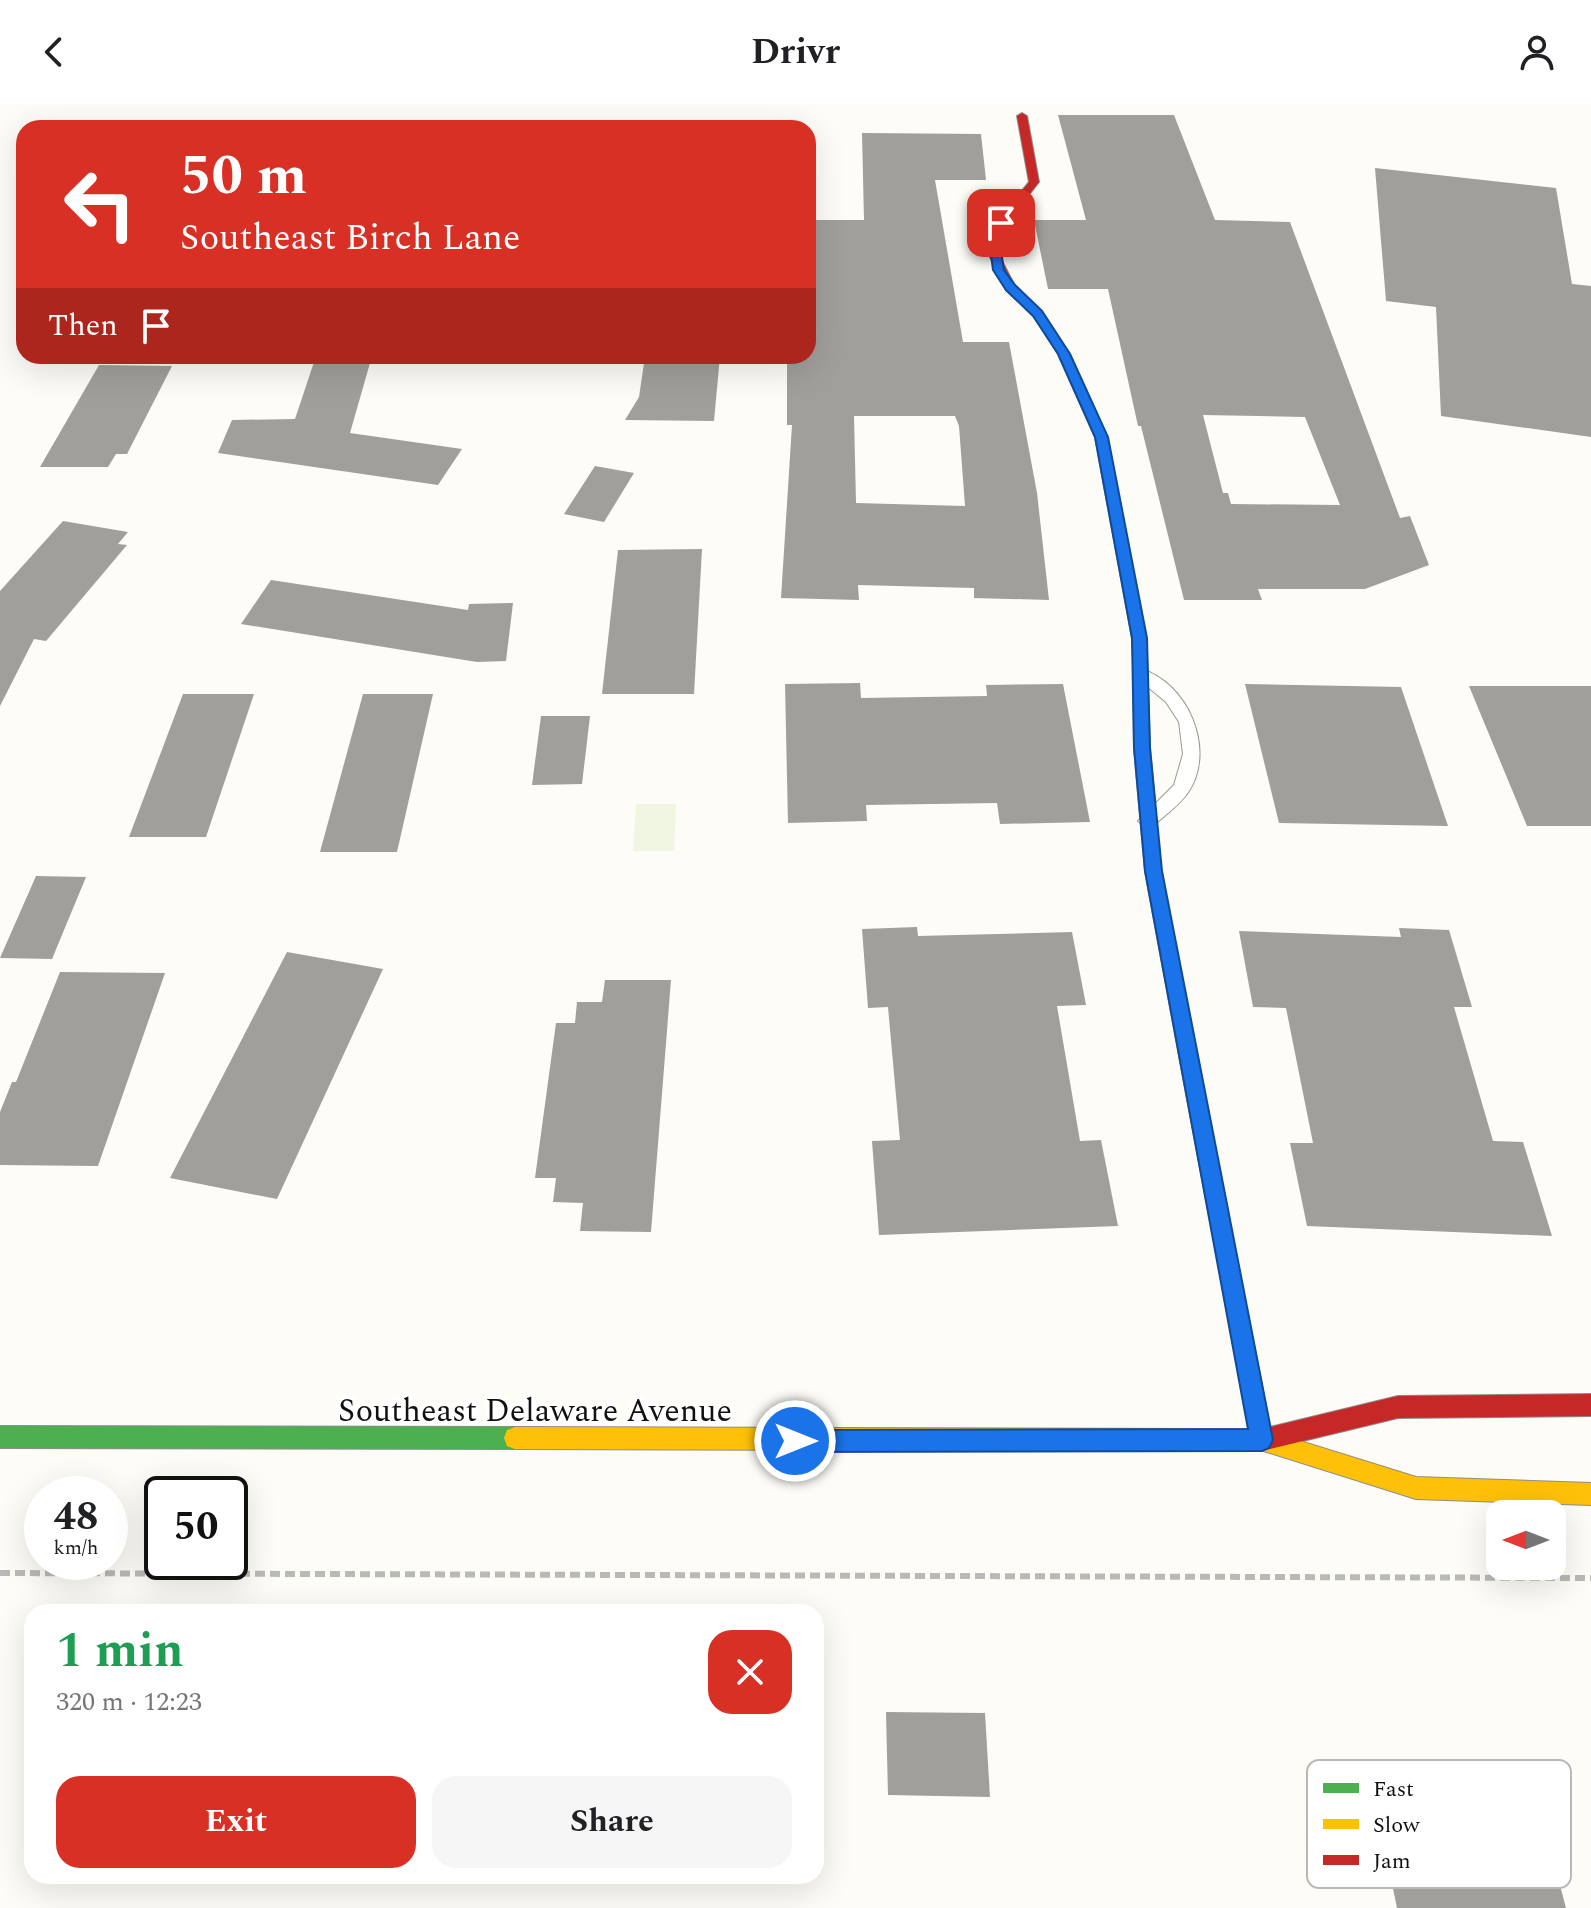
<!DOCTYPE html>
<html lang="en">
<head>
<meta charset="utf-8">
<style>
  body { margin:0; font-family:Spectral,serif; background:#f6f6f6; color:#202124; height:100vh; display:flex; flex-direction:column; font-size:30px; white-space:nowrap }
  * { box-sizing:border-box; margin:0 }
  p { font-size:26px; color:#757577 }
  .icon { flex:none; width:44px; height:44px; fill:none; stroke:currentColor; stroke-width:2; stroke-linecap:round; stroke-linejoin:round }
  .map { position:relative; flex:1; overflow:hidden }
  .side { position:absolute; left:24px; top:1500px; width:800px; height:280px; display:flex; flex-direction:column; background:#fff; border-radius:24px; box-shadow:0 8px 32px #0002 }
  .side>* { flex:none }
  .banner { position:absolute; left:16px; top:16px; width:800px; height:244px; border-radius:24px; box-shadow:0 8px 32px #0002; background:#d93025; color:#fff; overflow:hidden }
  .needle { width:52px; rotate:270deg }
  .tools { position:absolute; left:1486px; top:1396px; display:grid; gap:16px }
  .tools a { display:grid; place-items:center; width:80px; height:80px; border-radius:16px; background:#fff; box-shadow:0 8px 32px #0002; font-size:40px }
  .speed { position:absolute; left:24px; top:1372px; display:flex; gap:16px; font-size:40px; font-weight:700; text-align:center }
  .speed>* { display:grid; place-content:center; width:104px; height:104px; border-radius:50%; background:#fff; box-shadow:0 8px 32px #0002; line-height:1 }
  .speed small { font-size:20px; font-weight:400 }
  .speed .limit { border:4px solid #111; border-radius:12px; background:#fff; color:#111 }
  .pin { position:absolute; display:grid; place-items:center; width:68px; height:68px; color:#fff; margin:-34px; border-radius:16px; box-shadow:0 4px 12px #0006 }
  .me { position:absolute; width:88px; margin:-44px; rotate:90deg; stroke-linejoin:round; filter:drop-shadow(0 0 6px #0008) }
  .turn { display:flex; align-items:center; gap:28px; height:168px; padding:0 32px; font-size:36px }
  .turn .icon { width:104px; height:104px; stroke-width:2.5 }
  .turn b { display:block; font-size:56px; line-height:68px }
  .then { display:flex; align-items:center; height:76px; padding:0 32px; background:#0003; gap:16px; font-size:30px }
  .round { display:grid; place-items:center; flex:none; width:84px; height:84px; border-radius:24px; background:#f6f6f6 }
  .head { display:flex; align-items:center; justify-content:space-between; height:136px; padding:0 32px }
  h1 { font-size:48px; font-weight:700; line-height:60px; color:#1e9e55 }
  .action { display:flex; gap:16px; margin-top:auto; padding:16px 32px }
  .action a { flex:1; height:92px; border-radius:24px; background:#d93025; color:#fff; font-size:32px; font-weight:700; line-height:92px; text-align:center }
  .action a+a { background:#f6f6f6; color:#202124 }
  header { display:flex; justify-content:space-between; align-items:center; height:104px; padding:0 32px; background:#fff; font-size:36px; font-weight:700 }
  .map>svg:first-child { display:block }
  .pitch { fill:#f0f6e1 }
  .building { fill:#a19f9c; fill-rule:evenodd }
  .lines { fill:none; stroke-linecap:round; stroke-linejoin:round }
  .lane-casing { stroke:#979795; stroke-width:2 }
  .fast-casing { stroke:#8e8d8b; stroke-width:2 }
  .slow-casing { stroke:#8e8d8b; stroke-width:2 }
  .jam-casing { stroke:#8e8d8b; stroke-width:2 }
  .path { stroke:#b9b9b8; stroke-width:6; stroke-dasharray:10 5; stroke-linecap:butt }
  .lane { fill:#fffffe; fill-rule:evenodd }
  .fast { fill:#4caf50; fill-rule:evenodd }
  .slow { fill:#ffc107; fill-rule:evenodd }
  .jam { fill:#c62828; fill-rule:evenodd }
  .route { fill:#1a73e8; stroke:#114b97; stroke-width:2 }
  .labels { text-anchor:middle; stroke-width:8; stroke-linejoin:round; paint-order:stroke }
  .near-street-label { font-size:32px; fill:#111; stroke:#fff }
  .key { fill:#fff; stroke:#b8b8b8; stroke-width:2 }
  .key-label { font-size:22px; fill:#111 }
</style>
</head>
<body>
<header><svg class="icon" aria-label="back" viewBox="0 0 24 24"><path d="M15 5l-7 7 7 7"/></svg>Drivr<svg class="icon" aria-label="person" viewBox="0 0 24 24"><circle cx="12" cy="8" r="4"/><path d="M4 21q1-7 8-7t8 7"/></svg></header>
<div class="map">
<svg width="1591" height="1804" viewBox="0 0 1591 1804">
  <rect width="100%" height="100%" fill="#fdfcf7"/>
  <path class="pitch" d="M636,700H676L674,747H633Z"/>
  <g class="building">
    <path d="M1058,11H1174L1215,116L1290,118L1400,414L1410,412L1429,461L1365,485H1258L1262,496H1184L1141,322H1138L1108,185H1048L1034,116H1086ZM1203,311L1305,313L1340,401L1231,400L1228,389H1223Z"/>
    <path d="M862,29L981,30L986,76H935L963,238H1009L1037,389L1049,496L974,494V484L858,481L859,496L781,494L792,321H787V252H808V116H864ZM854,312H955L959,322L965,402L856,399Z"/>
    <path d="M1375,64L1556,84L1572,180L1591,182V333L1441,312L1436,203L1386,197Z"/>
    <path d="M316,252H372L350,329L462,345L438,381L218,349L232,316L295,315Z"/>
    <path d="M645,252H720L714,317L625,316L639,293Z"/>
    <path d="M99,261L172,262L127,350H116L108,363H40Z"/>
    <path d="M595,362L634,369L604,418L564,410Z"/>
    <path d="M63,417L128,428L118,440L127,441L46,537L34,535L0,602V487Z"/>
    <path d="M702,445L694,590H602L618,446Z"/>
    <path d="M271,476L468,506L469,500L513,499L506,557L477,558L241,520Z"/>
    <path d="M860,579L861,594L987,592L986,581L1063,580L1090,718L1000,720L997,699L866,701L867,717L788,719L785,580Z"/>
    <path d="M1245,580L1401,583L1448,722L1279,719Z"/>
    <path d="M1469,582H1591V722H1527Z"/>
    <path d="M183,590H254L206,733H129Z"/>
    <path d="M363,590H433L397,748H320Z"/>
    <path d="M541,612H590L582,680L532,681Z"/>
    <path d="M36,772L86,773L52,855L0,854Z"/>
    <path d="M917,823L918,832L1072,828L1086,901L1057,902L1080,1037L1101,1036L1118,1122L879,1131L872,1037L900,1036L888,903L868,904L862,825Z"/>
    <path d="M1399,824L1449,826L1472,903H1454L1493,1037L1523,1038L1552,1132L1307,1122L1290,1039H1313L1286,904L1253,903L1239,827L1401,833Z"/>
    <path d="M287,848L383,865L277,1095L170,1074Z"/>
    <path d="M60,868L165,869L98,1062L0,1061V1008L12,978H16Z"/>
    <path d="M605,876H671L651,1128L580,1127L583,1099L553,1098L556,1074H535L556,919H575L577,898H602Z"/>
    <path d="M886,1608L985,1609L990,1693L888,1691Z"/>
    <path d="M1382,1731H1432L1438,1758L1554,1759L1566,1804H1397Z"/>
  </g>
  <g class="lines">
    <g class="lane-casing">
      <path id="lane" d="M1141,565C1188,579 1216,645 1189,687C1181,700 1165,711 1153,722L1147,724L1138,717L1174,681L1183,650L1179,618L1166,598L1133,571Z"/>
    </g>
    <g class="fast-casing">
      <path id="fast" d="M0,1322L515,1323L523,1326L526,1334L523,1342L515,1345L0,1344Z"/>
    </g>
    <g class="slow-casing">
      <g id="slow">
        <path d="M1140,550L1147,555L1150,644L1161,767L1198,957L1196,963L1189,965L1182,963L1180,957L1145,767L1134,644L1133,555Z"/>
        <path d="M515,1323L1200,1325L1208,1328L1211,1336L1208,1344L1200,1347L515,1345L507,1342L504,1334L507,1326Z"/>
        <path d="M1262,1325L1416,1373L1591,1379V1401L1416,1395L1254,1344L1251,1336L1254,1328Z"/>
      </g>
    </g>
    <g class="jam-casing">
      <g id="jam">
        <path d="M1022,9L1027,12L1039,78L1006,120L999,134V151L1015,182L1042,208L1070,250L1107,333L1146,534L1147,555L1140,560L1133,555L1132,534L1095,333L1058,250L1034,212L1006,186L989,151V134L996,119L1029,78L1017,12Z"/>
        <path d="M1189,949L1196,951L1198,957L1270,1323L1398,1292L1591,1290V1312L1398,1314L1262,1347H1200L1192,1344L1189,1336L1192,1328L1200,1325H1249L1180,957L1182,951Z"/>
      </g>
    </g>
    <path class="path" d="M0,1469L1591,1474"/>
    <use href="#lane" class="lane"/>
    <use href="#fast" class="fast"/>
    <use href="#slow" class="slow"/>
    <use href="#jam" class="jam"/>
  </g>
  <path class="route" d="M998,117L1007,119L999,134L1004,166L1015,181L1042,207L1070,250L1108,333L1147,534L1150,644L1162,767L1273,1336L1269,1344L1262,1347L795,1348L787,1345L784,1337L787,1329L795,1326L1248,1325L1145,767L1134,644L1132,534L1095,333L1058,250L1033,212L1006,186L993,166L989,134Z"/>
  <g class="labels">
    <g class="near-street-label">
      <text x="535" y="1317">Southeast Delaware Avenue</text>
    </g>
  </g>
  <rect x="1307" y="1656" width="264" height="128" rx="12" class="key"/>
  <rect x="1323" y="1679" width="36" height="10" fill="#4caf50"/>
  <rect x="1323" y="1715" width="36" height="10" fill="#ffc107"/>
  <rect x="1323" y="1751" width="36" height="10" fill="#c62828"/>
  <g class="key-label">
    <text x="1373" y="1692">Fast</text>
    <text x="1373" y="1728">Slow</text>
    <text x="1373" y="1764">Jam</text>
  </g>
</svg>
<div class="tools">
<a><svg class="needle" viewBox="-14 -14 28 28"><path d="M0-13l5 13h-10z" fill="#e53935"/><path d="M0 13l5-13h-10z" fill="#757577"/></svg></a>
</div>
<div class="speed"><div>48<small>km/h</small></div><div class="limit">50</div></div>
<div class="pin" style="left:1001px;top:119px;background:#d93025"><svg class="icon" aria-label="arrive" viewBox="0 0 24 24"><path d="M6 21V4h12l-3 4 3 4H6"/></svg></div>
<svg class="me" style="left:795px;top:1337px" viewBox="-20 -20 40 40"><circle r="17" fill="#1a73e8" stroke="#fff" stroke-width="3"/><path d="M0-11L8 9 0 5-8 9z" fill="#fff"/></svg>
<div class="banner">
<div class="turn"><svg class="icon" aria-label="left" viewBox="0 0 24 24"><path d="M17 20v-9H6M10 6l-5 5 5 5"/></svg><div><b>50 m</b>Southeast Birch Lane</div></div>
<div class="then">Then<svg class="icon" aria-label="arrive" viewBox="0 0 24 24"><path d="M6 21V4h12l-3 4 3 4H6"/></svg></div>
</div>
<section class="side">
<div class="head"><div><h1>1 min</h1><p>320 m · 12:23</p></div><a class="round" style="background:#d93025;color:#fff"><svg class="icon" aria-label="close" viewBox="0 0 24 24"><path d="M6 6l12 12M18 6L6 18"/></svg></a></div>
<div class="action"><a>Exit</a><a>Share</a></div>
</section>
</div>
</body>
</html>
